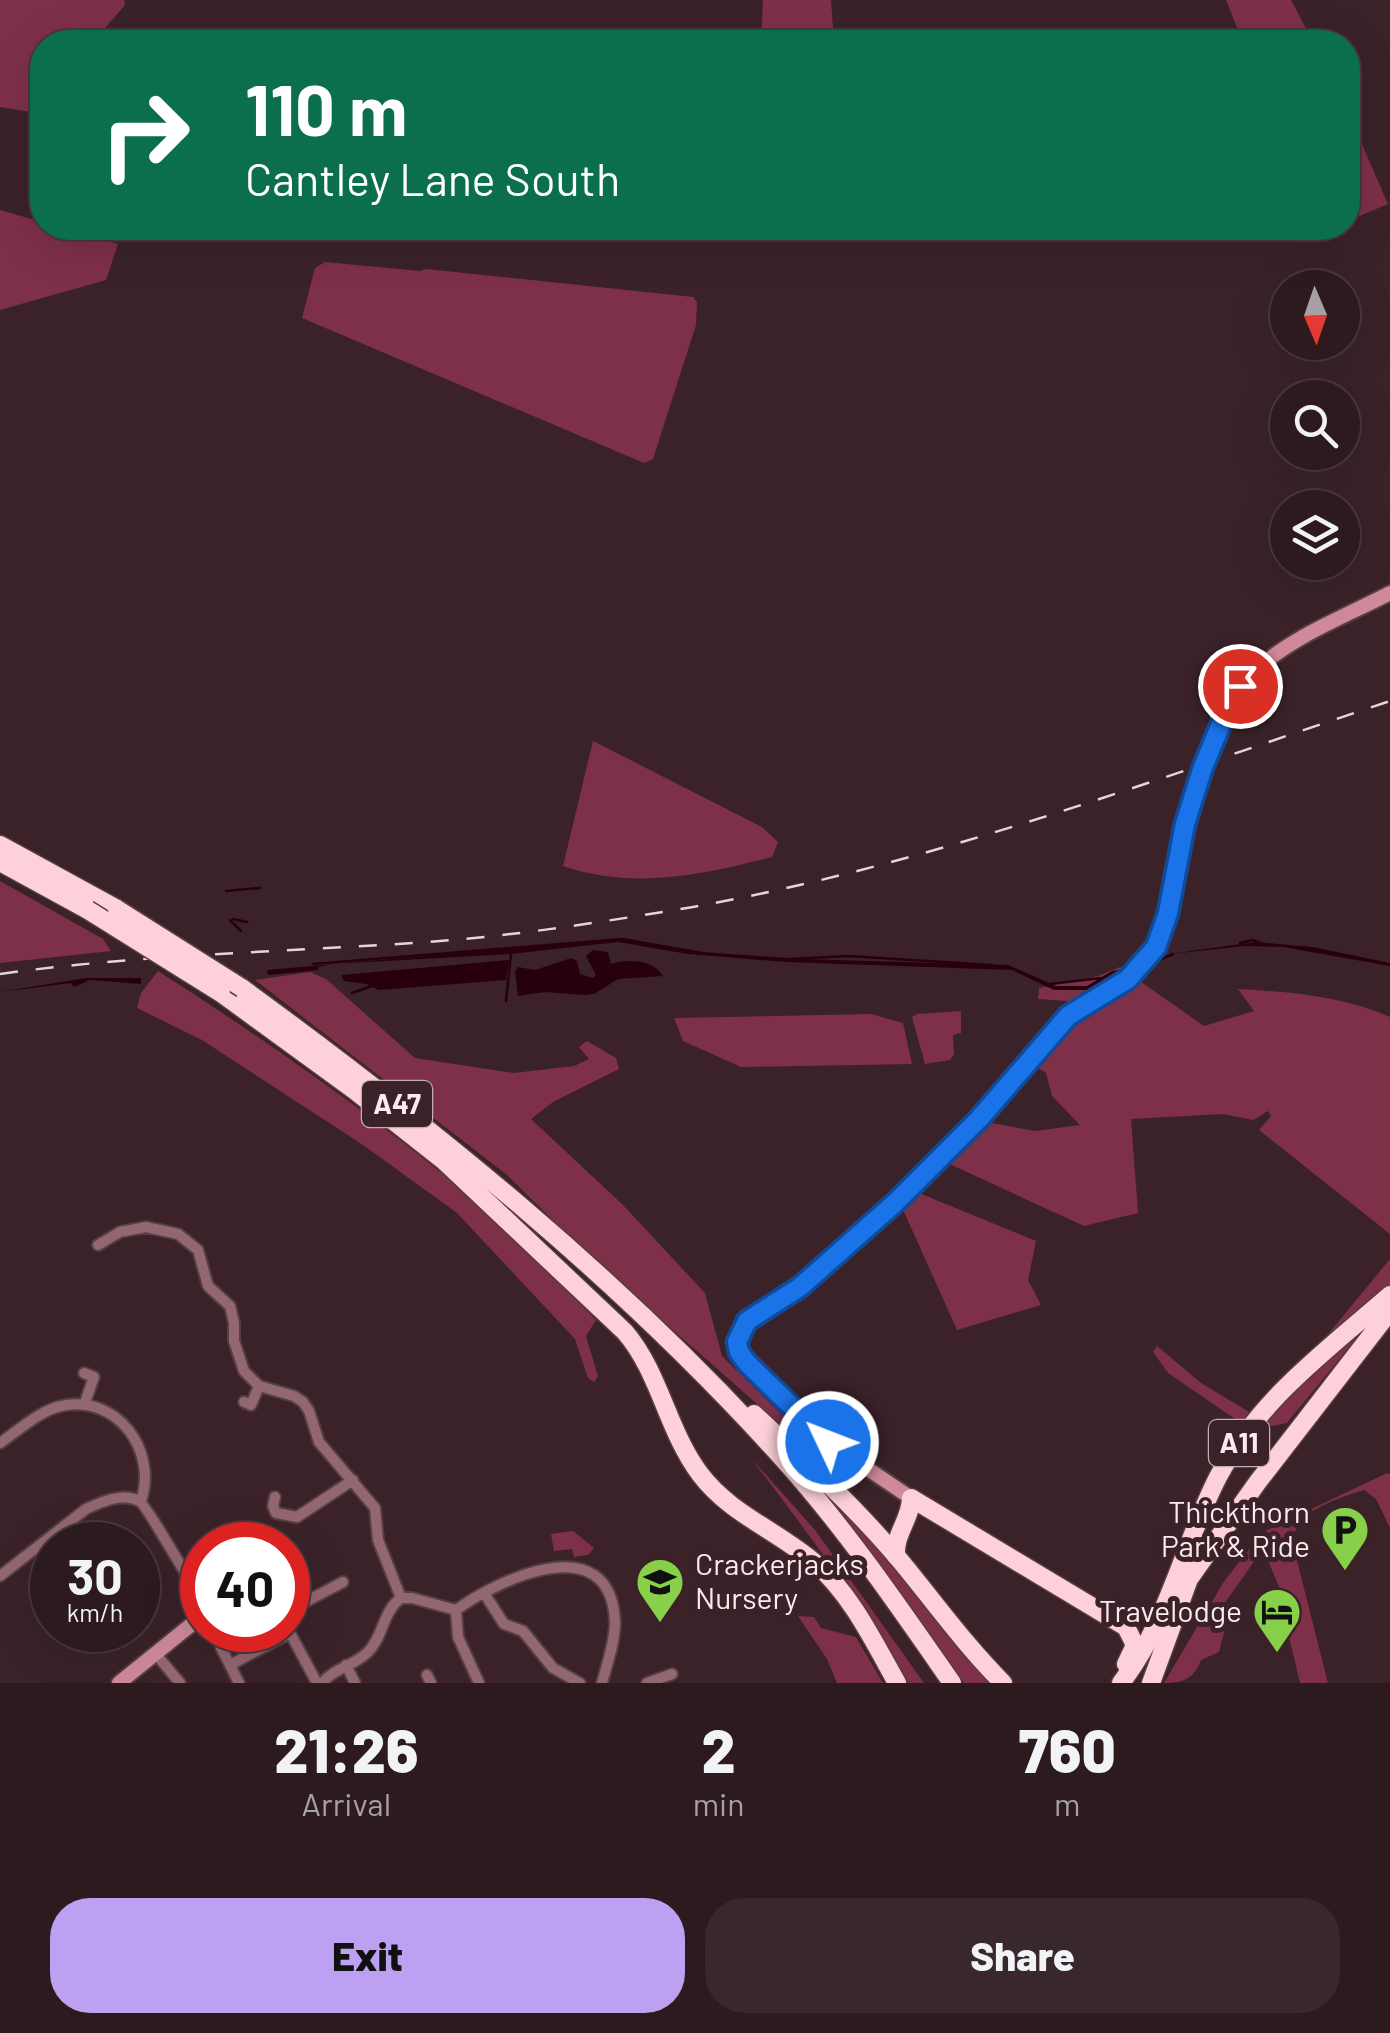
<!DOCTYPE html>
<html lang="en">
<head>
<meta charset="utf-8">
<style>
  body { margin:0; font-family:Barlow,sans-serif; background:#38272b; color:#f1f3f6; height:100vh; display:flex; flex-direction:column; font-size:38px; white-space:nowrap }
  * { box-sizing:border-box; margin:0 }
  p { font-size:32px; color:#a6a1a4 }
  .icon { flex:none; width:55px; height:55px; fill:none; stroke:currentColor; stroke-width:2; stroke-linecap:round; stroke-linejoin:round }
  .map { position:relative; height:1683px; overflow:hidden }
  .side { display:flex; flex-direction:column; background:#2c1a1e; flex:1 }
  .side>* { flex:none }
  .hud { position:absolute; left:30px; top:30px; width:1330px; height:210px; border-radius:40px; box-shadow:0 10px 40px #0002,0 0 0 2px #48383c; background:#0b6e4f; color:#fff; overflow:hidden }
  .needle { width:65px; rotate:178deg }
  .fabs { position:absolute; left:1270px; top:270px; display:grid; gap:20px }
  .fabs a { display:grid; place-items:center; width:90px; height:90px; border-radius:50%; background:#2c1a1e; box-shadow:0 10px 40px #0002,0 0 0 2px #48383c; font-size:50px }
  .speed { position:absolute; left:30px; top:1522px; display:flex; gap:20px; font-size:50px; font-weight:700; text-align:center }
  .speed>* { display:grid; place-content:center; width:130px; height:130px; border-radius:50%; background:#2c1a1e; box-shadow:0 10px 40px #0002,0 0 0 2px #48383c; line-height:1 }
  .speed small { font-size:25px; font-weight:400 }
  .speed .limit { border:15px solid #d22; background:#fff; color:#111 }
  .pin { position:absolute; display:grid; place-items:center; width:85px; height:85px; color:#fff; margin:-42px; border:5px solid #fff; border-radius:50%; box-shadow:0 2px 10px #0007 }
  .me { position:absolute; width:110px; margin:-55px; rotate:313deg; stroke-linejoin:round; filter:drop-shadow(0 0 8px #0008) }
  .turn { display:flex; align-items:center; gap:35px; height:210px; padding:0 50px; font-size:45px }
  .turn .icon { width:130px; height:130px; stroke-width:2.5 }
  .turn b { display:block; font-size:70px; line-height:85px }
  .eta { display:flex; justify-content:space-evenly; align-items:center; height:170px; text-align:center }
  .eta b { font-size:60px; font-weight:800; line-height:70px }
  .action { display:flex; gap:20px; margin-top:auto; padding:20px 50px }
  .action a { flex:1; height:115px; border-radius:40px; background:#bca0f2; color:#111; font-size:40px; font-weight:800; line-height:115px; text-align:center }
  .action a+a { background:#38272b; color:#f1f3f6 }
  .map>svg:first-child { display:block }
  .green { fill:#7e3048 }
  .water { fill:#28000c }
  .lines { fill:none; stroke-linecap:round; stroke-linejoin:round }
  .stream { stroke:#28000c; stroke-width:2.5 }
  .street-casing { stroke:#553e44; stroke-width:14 }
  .secondary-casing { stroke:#553e44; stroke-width:18 }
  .highway-casing { stroke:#553e44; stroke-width:21 }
  .street { stroke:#936771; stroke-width:10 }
  .secondary { stroke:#cf8999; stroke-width:14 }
  .highway { stroke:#fed1da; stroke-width:18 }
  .rail { stroke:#e6d5d8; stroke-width:2.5; stroke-dasharray:18 18; stroke-linecap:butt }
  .highway-bridge-casing { stroke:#553e44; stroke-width:21; stroke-linecap:butt }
  .highway-bridge { stroke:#fed1da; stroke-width:18 }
  .route-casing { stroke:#114b97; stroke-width:25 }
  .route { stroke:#1a73e8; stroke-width:18 }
  .labels { text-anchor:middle; stroke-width:10; stroke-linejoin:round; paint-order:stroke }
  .shield { fill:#3a2228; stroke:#c2afb3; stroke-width:2.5 }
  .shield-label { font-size:28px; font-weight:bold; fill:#fcebee }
  .poi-label { font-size:30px; fill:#fcebee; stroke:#3a2228; text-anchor:end }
</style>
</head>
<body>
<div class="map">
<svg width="1390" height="1683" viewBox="0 0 1390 1683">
  <rect width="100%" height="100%" fill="#3a2228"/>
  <g class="green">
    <path d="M0,0H124L125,5L93,42H42V99L31,112L0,107Z"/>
    <path d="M763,0H831L834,42H761Z"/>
    <path d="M1226,0H1291L1313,42H1243Z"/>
    <path d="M1348,112L1388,204L1348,221Z"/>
    <path d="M0,210L42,222V228H60L118,244L106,280L0,310Z"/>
    <path d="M325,262L420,271L426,269L693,297L697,302L696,325L653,459L644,463L302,318L315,268Z"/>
    <path d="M593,741L762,827L778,842L772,857C703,875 633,890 563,866Z"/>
    <path d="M0,881L103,939L111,951L0,963Z"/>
    <path d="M1120,967L1204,1026L1254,1011L1238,989C1290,992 1342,996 1390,1017V1234L1259,1130L1271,1116L1268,1111L1253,1120L1223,1114L1131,1119L1138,1213L1084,1226L943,1161L981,1121L1035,1131L1080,1125L1052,1096L1046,1073L1031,1063L1082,1002L1038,999L1039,988L1098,976Z"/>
    <path d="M158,971C255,1033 350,1099 440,1172C495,1217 546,1270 596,1320L586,1336L598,1376L594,1382L588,1378L575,1339L457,1213L363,1145L202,1040L137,1008L141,993Z"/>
    <path d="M310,972L326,979L415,1058L514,1073L574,1066L589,1059L579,1047L587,1041L616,1058L619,1069L553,1102L531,1119L622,1204L705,1293L722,1356L823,1455L814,1454L591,1258L507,1175L255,980Z"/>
    <path d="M961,1011V1033L953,1035L954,1054L950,1060L925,1064L912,1017L917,1014Z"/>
    <path d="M871,1014L903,1023L912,1064L741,1067L683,1041L674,1018Z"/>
    <path d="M914,1191L1036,1241L1028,1280L1041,1305L957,1330L900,1203Z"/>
    <path d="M1390,1259V1297L1287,1423L1251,1430L1168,1373L1153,1352L1157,1346L1201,1383L1259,1418Z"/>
    <path d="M782,1445L838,1498L995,1683H964L887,1575Z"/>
    <path d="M751,1458L815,1530L924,1683H904C861,1602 806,1531 751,1458Z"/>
    <path d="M1387,1473L1390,1474V1528L1376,1499L1364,1490C1338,1498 1290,1513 1293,1545L1328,1683H1300L1288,1633L1278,1615L1280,1589L1263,1549L1224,1604L1225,1629L1219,1652L1201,1660C1194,1679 1183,1683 1164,1683L1223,1583L1261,1533Z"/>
    <path d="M573,1531L594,1548L588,1555L574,1557L572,1549L554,1551L551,1534Z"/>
    <path d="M798,1616L814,1617L821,1628L856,1637L883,1683H837L827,1659Z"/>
  </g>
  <g class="water">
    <path d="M621,939L689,951L800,959L1008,965L1056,986H1087L1112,971L1131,968L1087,990H1054L1012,970L786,962L688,954L618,942L511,954L334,964L318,967V970L268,975L267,970Z"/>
    <path d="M1255,942L1313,947L1390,963V966L1283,947L1245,946L1170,954Z"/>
    <path d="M593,950L608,952L611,964C628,958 655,960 663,976L618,979L594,994L585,995L545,992L518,996L515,971L518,967L535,970L571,958L577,961L580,974L593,978L596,975L586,956Z"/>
    <path d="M509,960L506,980L379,990L366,984L344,981L341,975Z"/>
    <path d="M86,978H141V984L90,980L74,987L71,983L0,992Z"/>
  </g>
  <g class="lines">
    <g class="stream">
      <path d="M226,891L260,888"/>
      <path d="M233,919L247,922"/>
      <path d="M230,920L241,931"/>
      <path d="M1240,943L1252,940L1261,943"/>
      <path d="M790,959L847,956L992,965"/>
      <path d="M1152,963L1173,954"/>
      <path d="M313,964L622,939L702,953"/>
      <path d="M1050,984L1101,978"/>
      <path d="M352,993L375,985"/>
      <path d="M506,1001L511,954"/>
    </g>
    <g class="street-casing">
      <g id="street">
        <path d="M98,1245L120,1232L146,1227L178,1234L198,1250L208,1286L230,1306L234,1323V1341L244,1371L259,1386L294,1396L303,1402L309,1411L319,1442L375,1508L378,1540L401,1598"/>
        <path d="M84,1373L94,1377L84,1405"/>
        <path d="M244,1402L251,1405L259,1386"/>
        <path d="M0,1443C19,1430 39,1411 61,1406C117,1394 158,1450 141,1501"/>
        <path d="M275,1497L273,1506L276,1513L297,1517L353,1480"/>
        <path d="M0,1576L86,1509C101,1502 123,1492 139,1501C145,1503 193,1587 202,1601"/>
        <path d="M484,1593L504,1624L523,1631L553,1668L580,1683"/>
        <path d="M288,1611L343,1582"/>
        <path d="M289,1631L317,1683"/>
        <path d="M221,1648L230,1665L290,1633"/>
        <path d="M155,1653L180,1683"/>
        <path d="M230,1665L239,1683"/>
        <path d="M346,1665L355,1683"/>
        <path d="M427,1675L431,1683"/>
        <path d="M322,1683C334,1668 354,1666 368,1652C384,1636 382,1612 401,1598H412L456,1610"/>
        <path d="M479,1683L458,1637L456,1610C499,1579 611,1526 615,1622C615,1642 607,1664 602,1683"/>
        <path d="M647,1683L672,1674"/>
      </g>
    </g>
    <g class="secondary-casing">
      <g id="secondary">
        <path d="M911,1498L828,1442L747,1363C739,1352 733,1342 742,1328C753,1310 791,1295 809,1279C867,1228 923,1176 977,1121C1008,1088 1034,1047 1068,1017C1105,983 1140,984 1163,932C1184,855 1196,724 1257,669C1295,635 1346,616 1390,593"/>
        <path d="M119,1683L202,1616"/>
      </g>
    </g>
    <g class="highway-casing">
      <g id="highway">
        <path d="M0,845L117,909"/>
        <path d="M0,862L88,910"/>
        <path d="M242,988C435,1129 623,1281 783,1459C846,1529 899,1607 952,1683"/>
        <path d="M221,993L354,1090L444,1161L625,1332C660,1373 667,1430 700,1474C730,1514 778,1531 815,1563C851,1594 874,1642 897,1683"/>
        <path d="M754,1414C804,1460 854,1506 898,1558C933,1600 964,1644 1003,1683"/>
        <path d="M896,1556C894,1534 911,1519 911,1498L1126,1627L1135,1645L1126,1664"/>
        <path d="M1121,1683C1169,1621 1183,1545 1218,1477C1259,1399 1326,1351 1390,1295"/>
        <path d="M1151,1683L1189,1579L1257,1483L1390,1311"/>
      </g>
    </g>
    <use href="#street" class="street"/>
    <use href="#secondary" class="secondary"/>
    <use href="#highway" class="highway"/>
    <path class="rail" d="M0,974C150,953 302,952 453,940C523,934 594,923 663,912C912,872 1152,780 1390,701"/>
    <g class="highway-bridge-casing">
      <g id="highway-bridge">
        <path d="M117,909L242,988"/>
        <path d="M88,910L221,993"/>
      </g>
    </g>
    <use href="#highway-bridge" class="highway-bridge"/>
  </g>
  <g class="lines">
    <g class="route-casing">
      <path id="route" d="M828,1442L747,1363L739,1352L737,1342L747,1321L800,1287L896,1202L979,1119L1068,1016L1128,979L1156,947L1168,913L1185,824L1203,767L1229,705L1240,686"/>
    </g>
    <use href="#route" class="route"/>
  </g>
  <defs>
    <g id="parking-pin" transform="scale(2.5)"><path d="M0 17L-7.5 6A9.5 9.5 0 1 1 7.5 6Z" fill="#88cf4a" stroke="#3a2228"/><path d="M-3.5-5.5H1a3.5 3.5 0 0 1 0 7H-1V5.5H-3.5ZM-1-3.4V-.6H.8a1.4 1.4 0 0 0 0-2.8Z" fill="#111"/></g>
    <g id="school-pin" transform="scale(2.5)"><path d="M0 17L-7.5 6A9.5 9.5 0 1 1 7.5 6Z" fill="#88cf4a" stroke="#3a2228"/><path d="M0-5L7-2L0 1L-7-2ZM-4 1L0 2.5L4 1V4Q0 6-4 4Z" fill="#111"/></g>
    <g id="hotel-pin" transform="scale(2.5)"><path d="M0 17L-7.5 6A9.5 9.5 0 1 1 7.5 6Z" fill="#88cf4a" stroke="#3a2228"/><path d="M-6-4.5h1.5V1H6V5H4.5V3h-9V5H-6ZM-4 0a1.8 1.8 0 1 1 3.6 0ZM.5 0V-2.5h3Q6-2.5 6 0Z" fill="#111"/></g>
  </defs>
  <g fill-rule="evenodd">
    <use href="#parking-pin" x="1345" y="1530"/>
    <use href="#school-pin" x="660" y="1582"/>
    <use href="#hotel-pin" x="1277" y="1612"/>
  </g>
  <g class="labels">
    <g class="shield">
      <rect x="362" y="1081" width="70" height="46" rx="8"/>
      <rect x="1209" y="1420" width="60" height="46" rx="8"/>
    </g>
    <g class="shield-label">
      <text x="397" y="1114">A47</text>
      <text x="1239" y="1453">A11</text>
    </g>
    <g class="poi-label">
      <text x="1310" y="1523">Thickthorn<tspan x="1310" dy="34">Park &amp; Ride</tspan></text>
      <text x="695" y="1575" text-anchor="start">Crackerjacks<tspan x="695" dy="34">Nursery</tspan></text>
      <text x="1242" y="1622">Travelodge</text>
    </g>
  </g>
</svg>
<div class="fabs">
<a><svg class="needle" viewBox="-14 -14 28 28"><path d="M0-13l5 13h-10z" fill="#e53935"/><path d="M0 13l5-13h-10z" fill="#a6a1a4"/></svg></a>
<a><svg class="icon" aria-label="search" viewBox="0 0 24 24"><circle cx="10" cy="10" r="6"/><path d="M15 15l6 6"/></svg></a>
<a><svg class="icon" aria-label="layers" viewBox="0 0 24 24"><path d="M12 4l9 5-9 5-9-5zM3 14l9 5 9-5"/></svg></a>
</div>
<div class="speed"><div>30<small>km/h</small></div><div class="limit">40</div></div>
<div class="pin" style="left:1240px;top:686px;background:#d93025"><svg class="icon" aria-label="arrive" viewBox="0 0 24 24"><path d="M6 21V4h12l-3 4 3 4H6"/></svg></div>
<svg class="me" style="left:828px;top:1442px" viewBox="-20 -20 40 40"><circle r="17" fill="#1a73e8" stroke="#fff" stroke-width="3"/><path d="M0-11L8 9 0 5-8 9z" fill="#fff"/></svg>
<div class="hud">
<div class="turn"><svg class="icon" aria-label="right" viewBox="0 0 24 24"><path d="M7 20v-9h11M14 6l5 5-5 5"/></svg><div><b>110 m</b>Cantley Lane South</div></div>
</div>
</div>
<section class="side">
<div class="eta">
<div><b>21:26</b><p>Arrival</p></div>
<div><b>2</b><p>min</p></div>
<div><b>760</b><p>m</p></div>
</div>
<div class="action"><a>Exit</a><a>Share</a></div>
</section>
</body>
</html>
